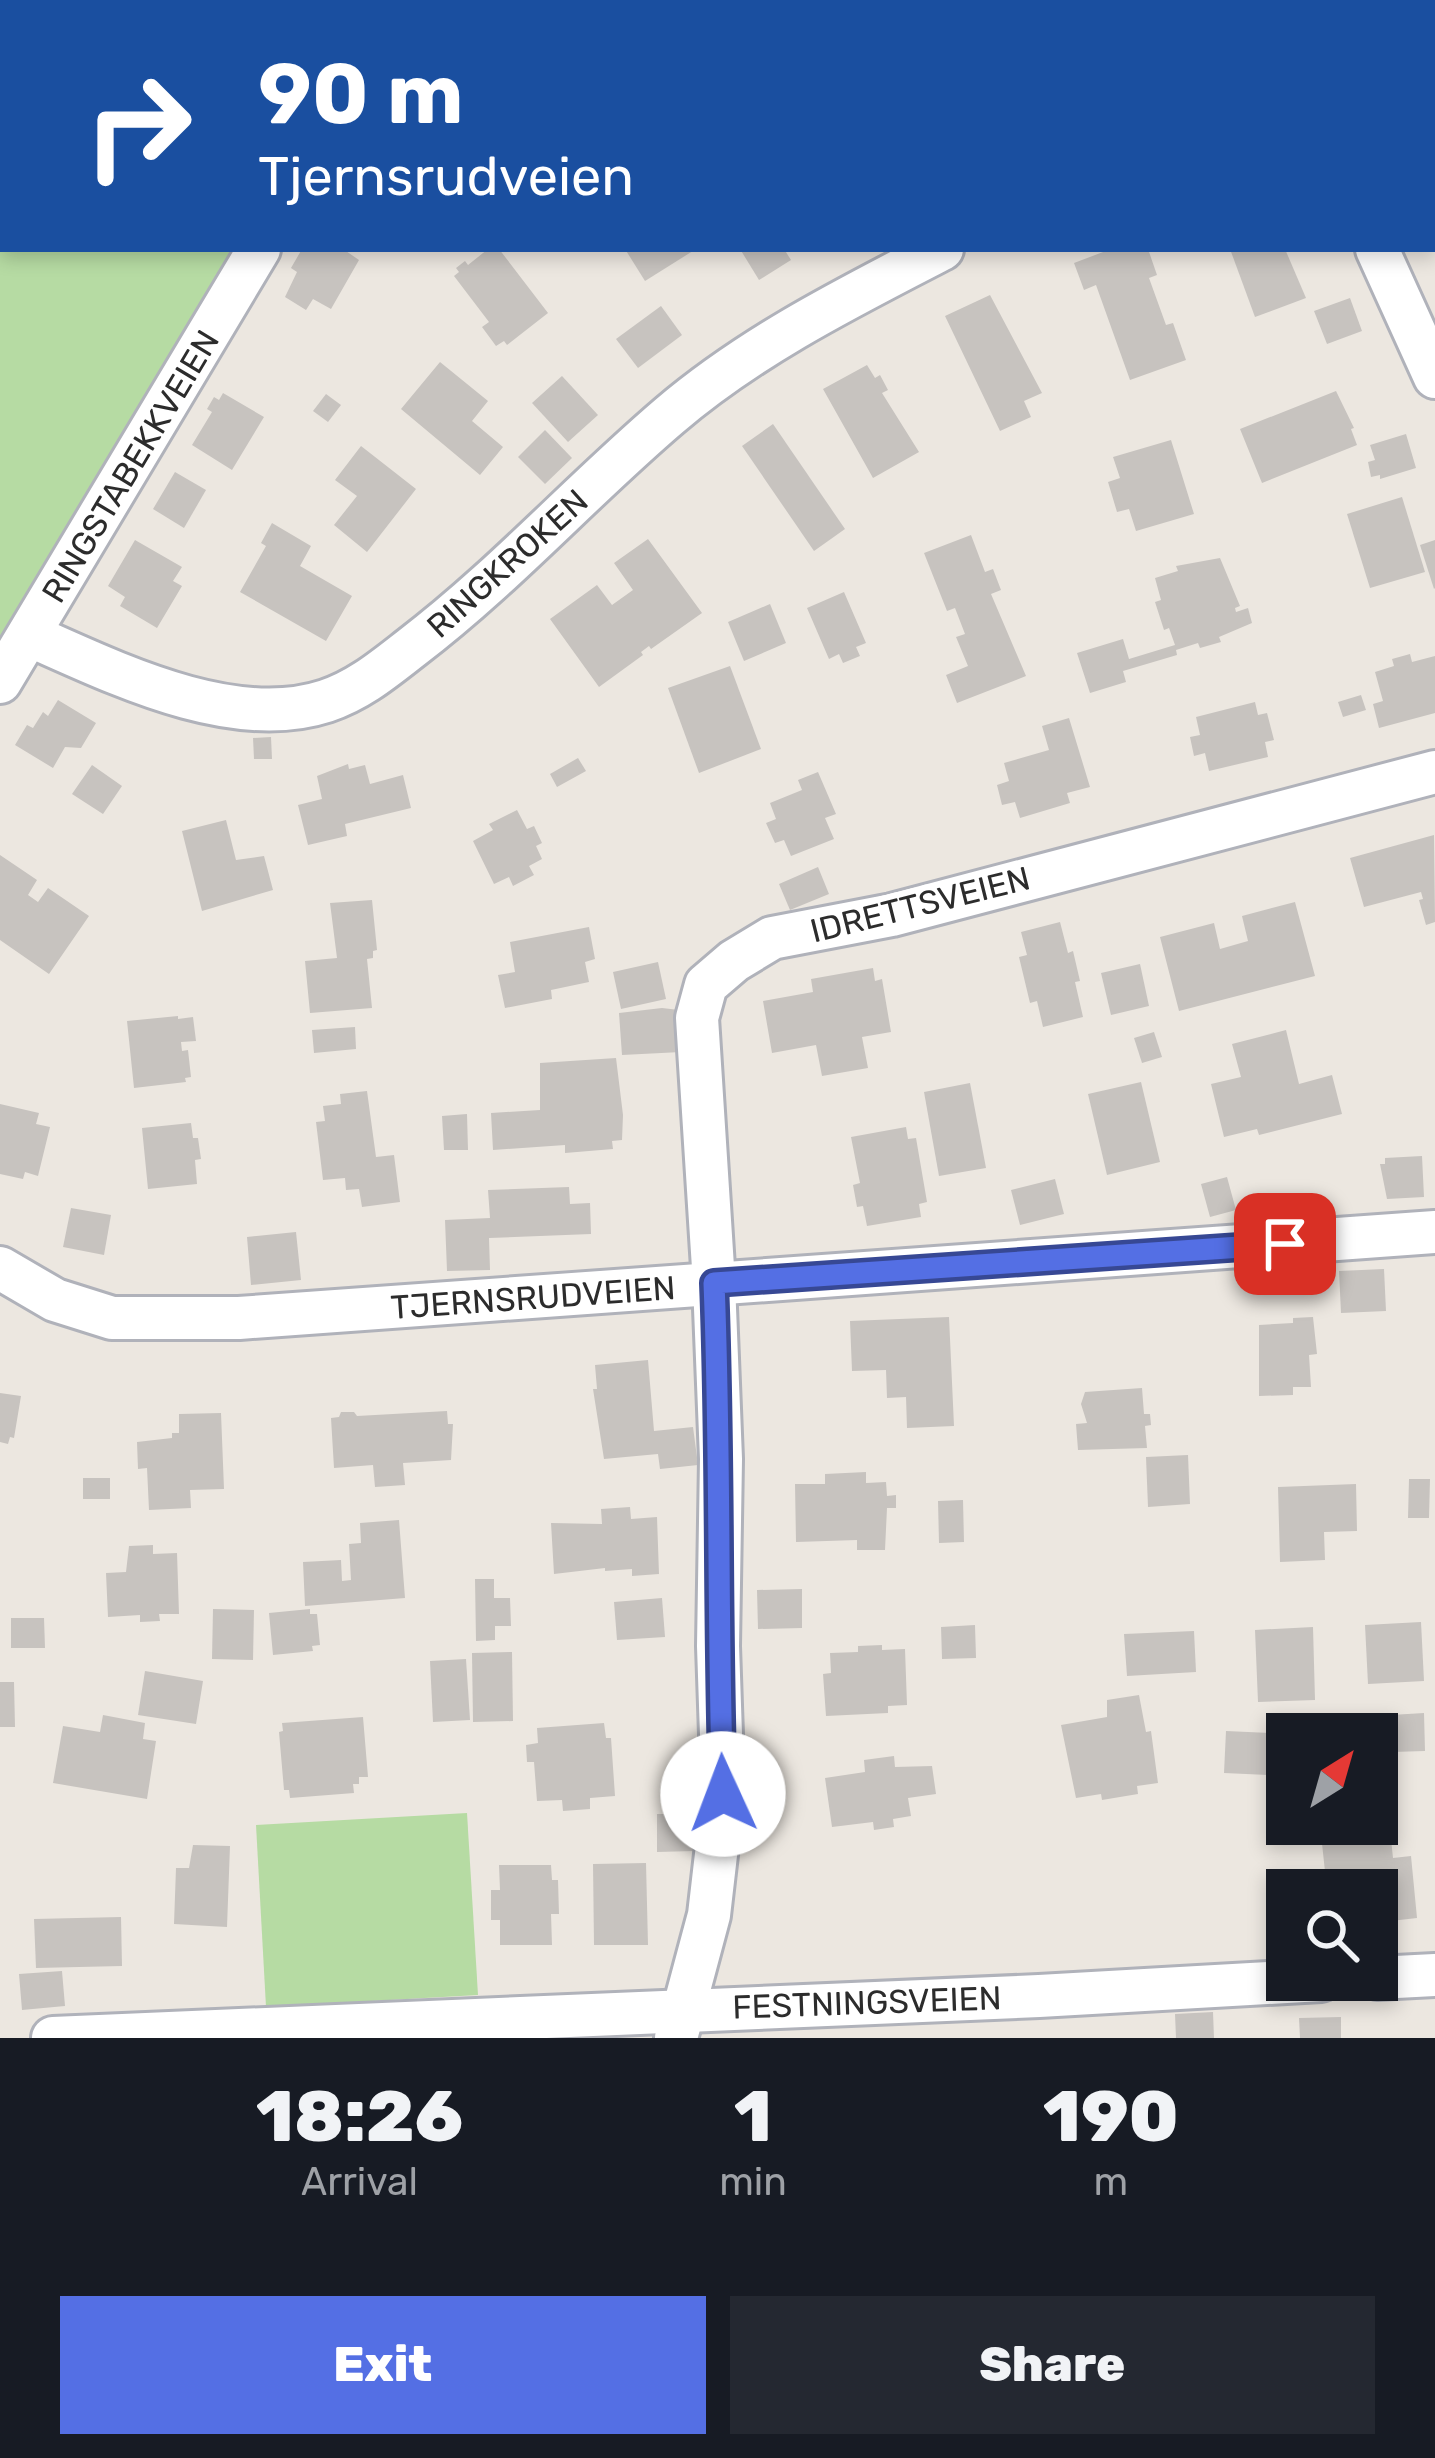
<!DOCTYPE html>
<html lang="en">
<head>
<meta charset="utf-8">
<style>
  body { margin:0; font-family:Rubik,sans-serif; background:#242831; color:#f1f3f6; height:100vh; display:flex; flex-direction:column; font-size:45px; white-space:nowrap }
  * { box-sizing:border-box; margin:0 }
  p { font-size:39px; color:#9ea1a6 }
  .icon { flex:none; width:66px; height:66px; fill:none; stroke:currentColor; stroke-width:2; stroke-linecap:round; stroke-linejoin:round }
  .map { position:relative; height:2038px; overflow:hidden }
  .details { display:flex; flex-direction:column; background:#171b24; flex:1 }
  .details>* { flex:none }
  .top-card { position:absolute; left:0px; top:0px; width:1437px; height:252px; box-shadow:0 6px 18px #0003; background:#1a4fa0; color:#fff; overflow:hidden }
  .needle { width:78px; rotate:37deg }
  .tools { position:absolute; left:1266px; top:1713px; display:grid; gap:24px }
  .tools a { display:grid; place-items:center; width:132px; height:132px; border-radius:0px; background:#171b24; box-shadow:0 6px 18px #0003; font-size:60px }
  .pin { position:absolute; display:grid; place-items:center; width:102px; height:102px; color:#fff; margin:-51px; border-radius:24px; box-shadow:0 6px 18px #0006 }
  .me { position:absolute; width:132px; margin:-66px; rotate:358deg; stroke-linejoin:round; filter:drop-shadow(0 0 9px #0008) }
  .turn { display:flex; align-items:center; gap:42px; height:252px; padding:0 60px; font-size:54px }
  .turn .icon { width:156px; height:156px; stroke-width:2.5 }
  .turn b { display:block; font-size:84px; line-height:102px }
  .eta { display:flex; justify-content:space-evenly; align-items:center; height:204px; text-align:center }
  .eta b { font-size:72px; font-weight:800; line-height:84px }
  .primary-button { display:flex; gap:24px; margin-top:auto; padding:24px 60px }
  .primary-button a { flex:1; height:138px; border-radius:0px; background:#546fe4; color:#fff; font-size:48px; font-weight:800; line-height:138px; text-align:center }
  .primary-button a+a { background:#242831; color:#f1f3f6 }
  .map>svg:first-child { display:block }
  .green { fill:#b6dba3 }
  .building { fill:#c7c3bf }
  .lines { fill:none; stroke-linecap:round; stroke-linejoin:round }
  .minor-casing { stroke:#b0b2ba; stroke-width:48 }
  .minor { stroke:#fff; stroke-width:42 }
  .route-casing { stroke:#374894; stroke-width:30 }
  .route { stroke:#546fe4; stroke-width:21 }
  .labels { text-anchor:middle; stroke-width:12; stroke-linejoin:round; paint-order:stroke }
  .street-label { font-size:33px; fill:#2c2c2c; stroke:#fff }
</style>
</head>
<body>
<div class="map">
<svg width="1435" height="2038" viewBox="0 0 1435 2038">
  <rect width="100%" height="100%" fill="#ece7e0"/>
  <g class="green">
    <path d="M0,0H364L3,3V249H253L0,687Z"/>
    <path d="M467,1813L478,1995L266,2007L256,1825Z"/>
  </g>
  <g class="building">
    <path d="M302,249H343L359,260L331,309L313,299L306,310L285,297L297,272L291,268Z"/>
    <path d="M488,249H499L548,313L507,345L504,341L496,346L482,327L489,322L454,276L459,272L456,268L465,261L468,265Z"/>
    <path d="M625,249H696L645,281Z"/>
    <path d="M740,249H784L791,260L759,280Z"/>
    <path d="M1111,249H1148L1157,275L1149,278L1166,325L1173,323L1186,360L1130,380L1096,285L1084,290L1074,263Z"/>
    <path d="M1230,249H1285L1306,298L1255,317Z"/>
    <path d="M990,295L1042,393L1024,401L1031,417L1000,431L945,316Z"/>
    <path d="M1350,298L1362,331L1327,344L1314,311Z"/>
    <path d="M661,306L682,335L638,368L616,339Z"/>
    <path d="M440,362L488,401L472,421L503,447L480,475L401,409Z"/>
    <path d="M867,365L875,378L880,375L888,390L882,393L919,452L873,478L823,389Z"/>
    <path d="M562,376L598,415L568,442L532,403Z"/>
    <path d="M1336,391L1354,428L1351,429L1357,445L1262,483L1240,429Z"/>
    <path d="M223,393L264,417L232,470L192,445L212,412L207,409L214,397L219,400Z"/>
    <path d="M326,394L341,405L328,422L313,411Z"/>
    <path d="M773,424L845,529L814,551L742,446Z"/>
    <path d="M545,430L572,458L545,484L518,457Z"/>
    <path d="M1406,434L1416,468L1380,479V475L1371,477L1368,462L1375,460L1370,445Z"/>
    <path d="M1171,440L1194,514L1136,531L1129,509L1117,512L1108,482L1120,478L1113,457Z"/>
    <path d="M361,446L416,489L367,552L334,525L357,496L335,480Z"/>
    <path d="M175,472L206,490L184,528L153,509Z"/>
    <path d="M1402,497L1425,572L1370,588L1347,514Z"/>
    <path d="M272,523L311,546L300,566L352,596L326,641L240,592L266,546L261,543Z"/>
    <path d="M971,535L985,572L993,569L1001,590L991,594L1026,676L957,703L946,675L968,666L956,637L965,634L955,608L947,611L924,553Z"/>
    <path d="M648,539L702,613L651,649L649,646L641,652L643,655L599,687L550,619L597,585L612,605L633,590L614,563Z"/>
    <path d="M135,540L182,567L173,581L182,586L157,628L120,606L125,597L108,586Z"/>
    <path d="M1435,540V588L1434,589L1420,545Z"/>
    <path d="M1220,558L1240,606L1235,608L1236,612L1248,608L1252,623L1219,637L1221,642L1200,648L1198,643L1176,650L1177,655L1123,671L1126,682L1090,693L1077,653L1123,639L1129,659L1175,645L1169,628L1164,630L1155,602L1161,600L1155,578L1178,571L1176,566Z"/>
    <path d="M844,592L866,643L856,647L860,656L843,663L839,654L829,659L807,608Z"/>
    <path d="M770,604L786,643L744,661L728,622Z"/>
    <path d="M1410,654L1412,662L1435,656V713L1379,728L1373,704L1383,701L1375,672L1394,666L1392,659Z"/>
    <path d="M730,666L761,749L699,773L668,688Z"/>
    <path d="M1361,695L1366,710L1343,717L1338,702Z"/>
    <path d="M58,700L96,723L81,748L65,747L53,768L15,745L27,725L33,728L43,712L48,716Z"/>
    <path d="M1255,702L1258,715L1267,713L1274,740L1265,742L1268,757L1209,771L1205,753L1194,756L1190,737L1200,735L1196,717Z"/>
    <path d="M1069,718L1090,787L1067,793L1070,803L1020,818L1015,802L1002,805L997,785L1009,781L1004,763L1049,750L1042,726Z"/>
    <path d="M271,737L272,759H254L253,738Z"/>
    <path d="M578,758L586,771L557,787L550,774Z"/>
    <path d="M348,764L349,769L365,765L370,784L403,775L411,808L345,824L347,836L308,845L298,805L322,799L317,776Z"/>
    <path d="M92,765L122,786L103,814L72,794Z"/>
    <path d="M818,772L836,814L825,818L834,839L791,856L784,840L775,843L766,823L776,819L770,803L802,790L798,780Z"/>
    <path d="M517,810L527,829L534,826L542,843L536,846L542,859L529,866L534,875L513,886L509,877L494,884L473,841L493,830L489,824Z"/>
    <path d="M226,820L236,860L264,856L273,890L202,911L182,831Z"/>
    <path d="M1434,835L1435,922L1426,925L1419,900L1423,899L1421,892L1364,907L1350,858Z"/>
    <path d="M0,855L37,880L28,895L38,902L48,888L89,916L49,974L0,940Z"/>
    <path d="M818,867L829,894L790,910L779,884Z"/>
    <path d="M372,900L377,950L373,951V958L367,959L372,1008L310,1013L305,961L337,958L330,903Z"/>
    <path d="M1295,902L1315,976L1179,1011L1160,937L1214,923L1220,949L1248,941L1242,916Z"/>
    <path d="M1060,922L1068,953L1073,951L1080,981L1075,982L1083,1017L1043,1027L1037,1001L1030,1003L1019,957L1027,955L1021,932Z"/>
    <path d="M589,927L595,959L585,962L589,982L551,990L552,999L505,1008L498,975L515,972L510,942Z"/>
    <path d="M658,962L666,999L621,1009L613,972Z"/>
    <path d="M1140,964L1149,1006L1111,1015L1101,973Z"/>
    <path d="M873,968L875,981L882,979L891,1032L862,1037L868,1068L822,1076L816,1045L772,1053L763,1001L813,992L811,979Z"/>
    <path d="M662,1008L679,1010L681,1052L622,1055L619,1013Z"/>
    <path d="M178,1016V1019L193,1017L196,1041L181,1042L182,1051L188,1050L191,1077L185,1078L186,1082L134,1088L127,1021Z"/>
    <path d="M355,1027L356,1049L314,1053L312,1030Z"/>
    <path d="M1286,1030L1299,1084L1332,1075L1342,1114L1259,1135L1257,1129L1224,1137L1211,1084L1241,1077L1232,1044Z"/>
    <path d="M1154,1032L1162,1057L1142,1063L1134,1038Z"/>
    <path d="M616,1058L623,1115L622,1140L612,1141L613,1149L565,1153V1145L493,1150L491,1113L540,1110V1063Z"/>
    <path d="M1141,1082L1160,1162L1107,1175L1088,1094Z"/>
    <path d="M970,1083L986,1168L939,1176L924,1092Z"/>
    <path d="M367,1091L376,1157L394,1155L400,1202L362,1207L359,1189L346,1190L345,1178L323,1180L316,1122L325,1121L323,1106L341,1104L340,1094Z"/>
    <path d="M0,1104L39,1113L36,1124L50,1127L38,1176L25,1172L23,1179L0,1174Z"/>
    <path d="M467,1114L468,1150H444L442,1116Z"/>
    <path d="M191,1123L193,1138H198L201,1159L195,1160L197,1184L148,1189L142,1128Z"/>
    <path d="M906,1127L908,1139L916,1138L927,1202L919,1204L921,1217L867,1226L863,1206L857,1207L853,1185L860,1183L851,1137Z"/>
    <path d="M1422,1156L1424,1197L1387,1199L1380,1164H1385V1158Z"/>
    <path d="M1227,1177L1236,1210L1210,1217L1201,1184Z"/>
    <path d="M1055,1179L1064,1214L1020,1225L1011,1190Z"/>
    <path d="M569,1187L570,1204L590,1203L591,1234L489,1238L490,1270L447,1271L445,1220L490,1218L488,1190Z"/>
    <path d="M71,1208L111,1215L104,1255L63,1247Z"/>
    <path d="M296,1232L301,1280L251,1285L247,1237Z"/>
    <path d="M1384,1269L1386,1311L1341,1313L1339,1271Z"/>
    <path d="M949,1317L954,1426L907,1428L906,1397L887,1398L886,1370L852,1371L850,1321Z"/>
    <path d="M1313,1317L1317,1354L1309,1355L1311,1387H1293V1395L1259,1396V1325L1293,1323V1318Z"/>
    <path d="M648,1360L654,1431L693,1427L698,1465L660,1469L658,1454L604,1459L593,1389H597L595,1365Z"/>
    <path d="M1142,1388L1144,1414H1150L1151,1425L1145,1426L1147,1448L1078,1450L1076,1424L1087,1423L1081,1404L1085,1392Z"/>
    <path d="M0,1393L21,1396L14,1438L10,1437L8,1444L0,1442Z"/>
    <path d="M447,1411L448,1424H453L451,1460L403,1463L405,1485L375,1487L373,1465L334,1468L331,1418L339,1417L341,1412H354L357,1416Z"/>
    <path d="M221,1413L224,1489L190,1490L191,1508L149,1510L147,1468L138,1469L137,1442L172,1438V1433H179V1414Z"/>
    <path d="M1188,1455L1190,1504L1148,1507L1146,1457Z"/>
    <path d="M866,1472V1483L886,1482L887,1496L896,1495V1508H887L885,1550H857V1540L796,1542L795,1484H825V1474Z"/>
    <rect x="83" y="1478" width="27" height="21"/>
    <path d="M1409,1479H1430L1429,1518H1408Z"/>
    <path d="M1356,1484L1357,1531L1324,1532L1325,1560L1280,1562L1278,1487Z"/>
    <path d="M963,1500L964,1542L939,1543L938,1501Z"/>
    <path d="M630,1507L631,1519L657,1517L659,1574L632,1576V1569L605,1571V1568L554,1574L551,1523L602,1524L601,1509Z"/>
    <path d="M399,1520L405,1598L305,1606L303,1562L341,1560L342,1581L351,1580L349,1544L361,1543L360,1523Z"/>
    <path d="M153,1545V1554L177,1553L179,1614H159L160,1621L140,1622V1615L108,1617L106,1573L126,1572L129,1546Z"/>
    <path d="M475,1579H494V1598H510L511,1626H495V1640L476,1641Z"/>
    <path d="M802,1589V1628L758,1629L757,1590Z"/>
    <path d="M662,1598L665,1637L617,1640L614,1602Z"/>
    <path d="M213,1609L254,1610L253,1660L212,1659Z"/>
    <path d="M310,1609V1614H317L320,1645L312,1646L313,1651L273,1655L269,1613Z"/>
    <path d="M11,1618H44L45,1648H11Z"/>
    <path d="M1421,1622L1424,1681L1368,1684L1365,1625Z"/>
    <path d="M975,1625L976,1658L942,1659L941,1627Z"/>
    <path d="M1313,1627L1315,1700L1258,1702L1255,1630Z"/>
    <path d="M1194,1631L1196,1672L1127,1676L1124,1634Z"/>
    <path d="M882,1645V1650L905,1649L907,1705L888,1706V1713L826,1716L823,1674L831,1673L830,1653L858,1652V1646Z"/>
    <path d="M512,1652L513,1721L473,1722L472,1653Z"/>
    <path d="M466,1659L470,1720L433,1722L430,1661Z"/>
    <path d="M145,1671L203,1681L196,1724L138,1715Z"/>
    <path d="M0,1682H14L15,1727H0Z"/>
    <path d="M1139,1695L1146,1732L1151,1731L1158,1783L1137,1786L1138,1794L1102,1800L1101,1794L1076,1798L1061,1725L1107,1717V1700Z"/>
    <path d="M1424,1713L1425,1751L1392,1752L1391,1715Z"/>
    <path d="M103,1715L145,1723L143,1739L156,1741L147,1799L53,1783L63,1726L100,1732Z"/>
    <path d="M363,1717L368,1777H359V1784H353L354,1793L290,1798L289,1790H284L279,1732L283,1731L282,1723Z"/>
    <path d="M604,1723L606,1738H611L615,1796L590,1798V1809L563,1811L562,1800L537,1801L534,1762H527L526,1745L538,1743L537,1728Z"/>
    <path d="M1226,1731L1270,1733L1268,1775L1224,1773Z"/>
    <path d="M894,1756L895,1767L932,1766L936,1794L908,1798L911,1816L893,1819L894,1827L874,1830L873,1822L832,1827L825,1778L865,1772L864,1760Z"/>
    <path d="M657,1814H693L694,1851L657,1852Z"/>
    <path d="M1372,1824L1374,1841L1391,1839L1393,1858L1411,1856L1417,1918L1382,1922L1377,1917V1890H1327L1320,1825Z"/>
    <path d="M193,1845L230,1846L227,1927L174,1924L176,1868H189Z"/>
    <path d="M646,1863L648,1945H594L593,1864Z"/>
    <path d="M499,1865H551L552,1880H558L559,1914H551L552,1945H500V1920H491V1890H500Z"/>
    <path d="M121,1917L122,1966L36,1968L34,1919Z"/>
    <path d="M62,1971L65,2006L22,2010L19,1974Z"/>
    <path d="M1213,2012L1214,2038H1176L1175,2014Z"/>
    <path d="M1341,2017V2038H1300L1299,2018Z"/>
  </g>
  <g class="lines">
    <g class="minor-casing">
      <g id="minor">
        <path d="M391,3L393,0"/>
        <path d="M1434,33H1435"/>
        <path d="M1377,249L1435,377"/>
        <path d="M29,635C113,672 232,732 326,701C359,690 384,669 411,648C503,578 581,491 669,416C751,346 847,298 942,249"/>
        <path d="M0,682L259,249"/>
        <path d="M0,1268L55,1300L112,1318H239L1435,1232"/>
        <path d="M1377,1978L1435,1975"/>
        <path d="M53,2038L1039,1996L1321,1980"/>
        <path d="M676,2038L709,1915L723,1794L718,1646L721,1459L714,1283L697,1018L706,985L734,961L772,938L892,915L1435,772"/>
      </g>
    </g>
    <use href="#minor" class="minor"/>
  </g>
  <g class="lines">
    <g class="route-casing">
      <path id="route" d="M723,1794C717,1624 721,1453 714,1283L1285,1244"/>
    </g>
    <use href="#route" class="route"/>
  </g>
  <g class="labels">
    <g class="street-label">
      <text transform="translate(130 466) rotate(-59)" y="12">RINGSTABEKKVEIEN</text>
      <text transform="translate(507 563) rotate(-42)" y="12">RINGKROKEN</text>
      <text transform="translate(920 904) rotate(-14)" y="12">IDRETTSVEIEN</text>
      <text transform="translate(533 1297) rotate(-4)" y="12">TJERNSRUDVEIEN</text>
      <text transform="translate(867 2002) rotate(-2)" y="12">FESTNINGSVEIEN</text>
    </g>
  </g>
</svg>
<div class="tools">
<a><svg class="needle" viewBox="-14 -14 28 28"><path d="M0-13l5 13h-10z" fill="#e53935"/><path d="M0 13l5-13h-10z" fill="#9ea1a6"/></svg></a>
<a><svg class="icon" aria-label="search" viewBox="0 0 24 24"><circle cx="10" cy="10" r="6"/><path d="M15 15l6 6"/></svg></a>
</div>
<div class="pin" style="left:1285px;top:1244px;background:#d93025"><svg class="icon" aria-label="arrive" viewBox="0 0 24 24"><path d="M6 21V4h12l-3 4 3 4H6"/></svg></div>
<svg class="me" style="left:723px;top:1794px" viewBox="-20 -20 40 40"><circle r="19" fill="#fff"/><path d="M0-13L10 11 0 6-10 11z" fill="#546fe4"/></svg>
<div class="top-card">
<div class="turn"><svg class="icon" aria-label="right" viewBox="0 0 24 24"><path d="M7 20v-9h11M14 6l5 5-5 5"/></svg><div><b>90 m</b>Tjernsrudveien</div></div>
</div>
</div>
<section class="details">
<div class="eta">
<div><b>18:26</b><p>Arrival</p></div>
<div><b>1</b><p>min</p></div>
<div><b>190</b><p>m</p></div>
</div>
<div class="primary-button"><a>Exit</a><a>Share</a></div>
</section>
</body>
</html>
